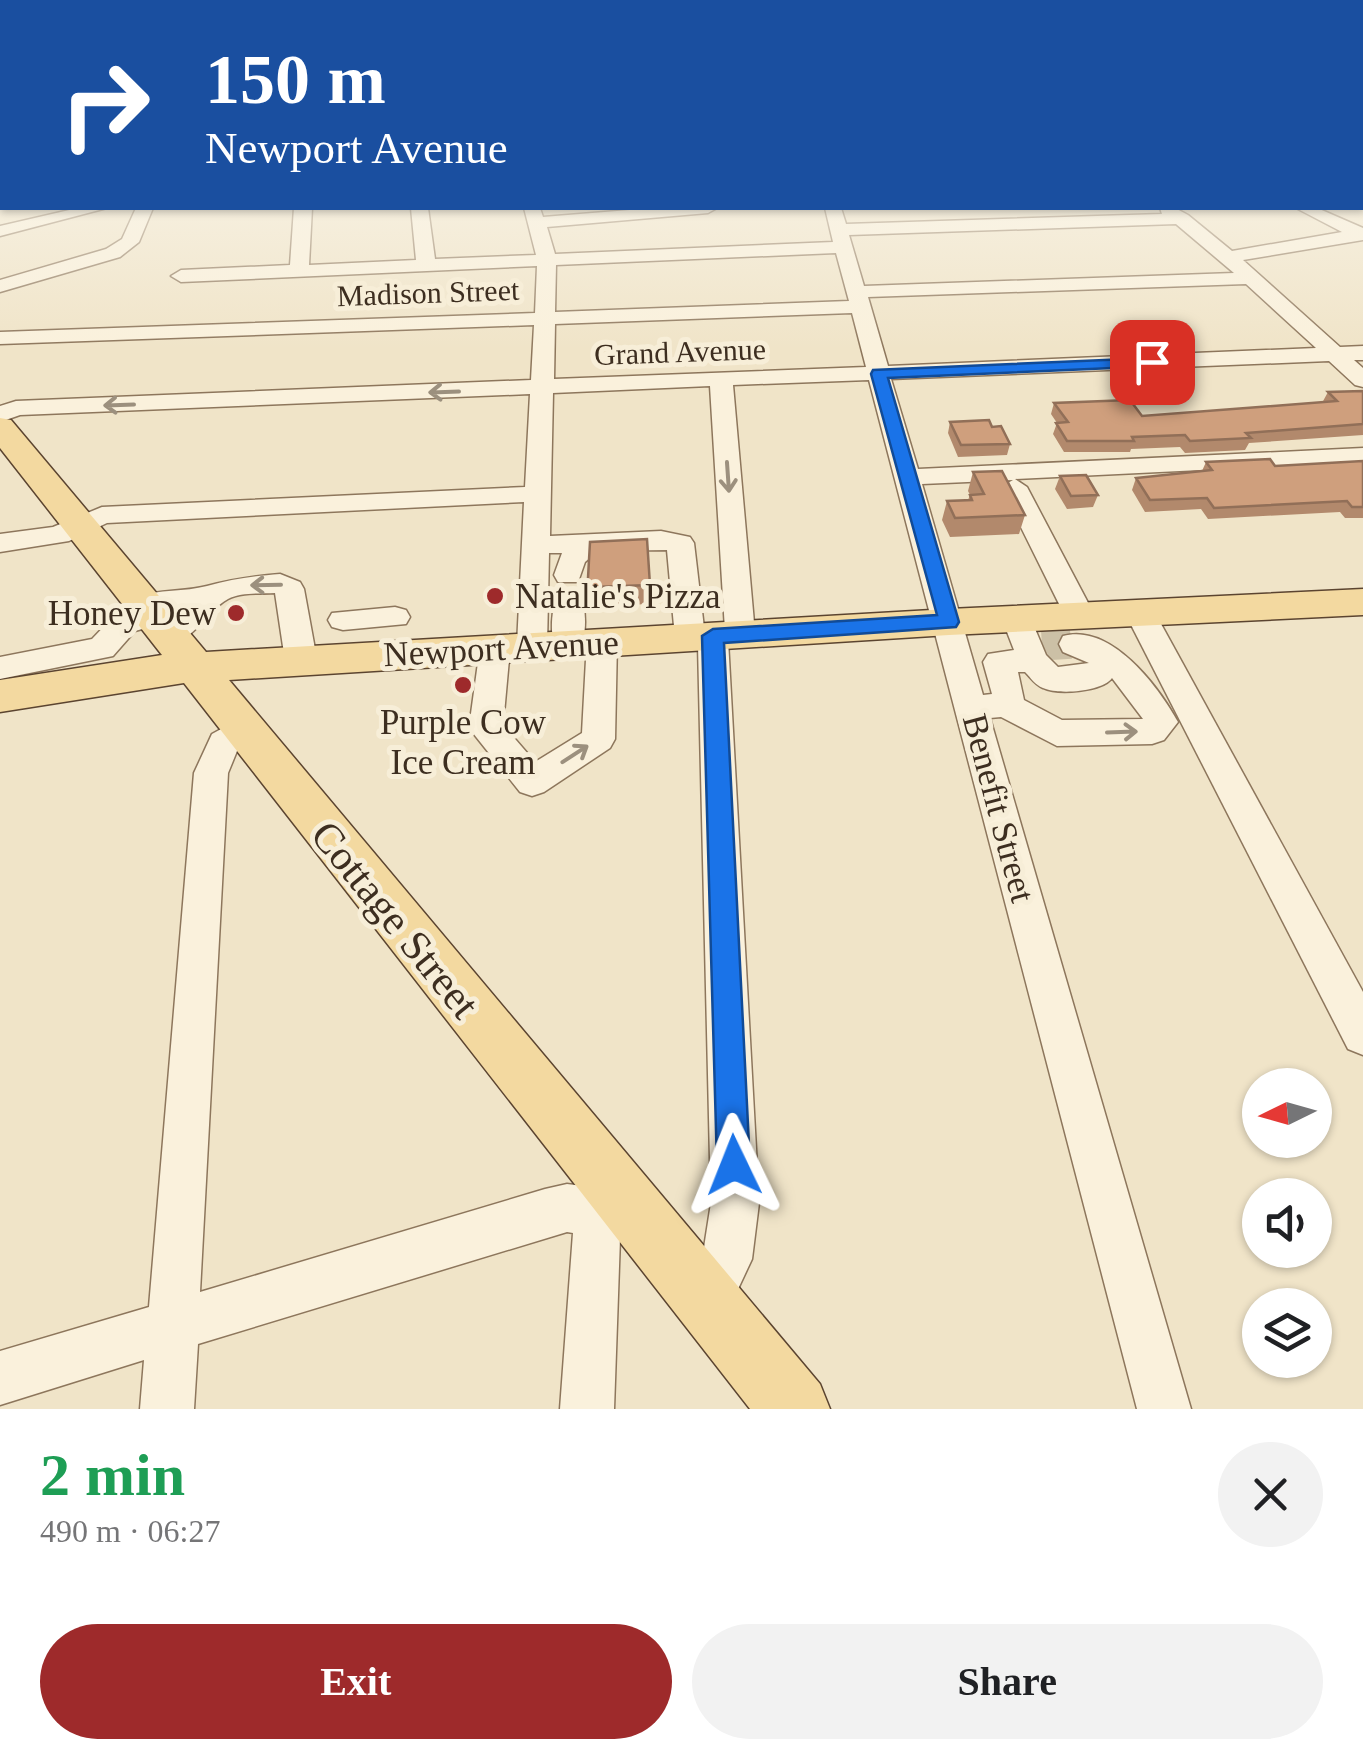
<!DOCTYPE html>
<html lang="en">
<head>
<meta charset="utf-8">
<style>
  body { margin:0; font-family:"Times New Roman",serif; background:#f2f2f2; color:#202124; height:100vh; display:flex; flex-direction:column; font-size:38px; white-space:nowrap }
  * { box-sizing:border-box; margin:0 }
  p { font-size:32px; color:#757577 }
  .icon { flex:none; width:55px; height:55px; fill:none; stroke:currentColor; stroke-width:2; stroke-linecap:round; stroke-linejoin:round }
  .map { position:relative; height:1409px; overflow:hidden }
  .sheet { display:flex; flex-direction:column; background:#fff; flex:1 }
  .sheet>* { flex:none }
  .hud { position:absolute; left:0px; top:0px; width:1365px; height:210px; box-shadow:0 2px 8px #0004; background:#1a4fa0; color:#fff; overflow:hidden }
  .needle { width:65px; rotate:265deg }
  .controls { position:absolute; left:1242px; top:1068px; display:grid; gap:20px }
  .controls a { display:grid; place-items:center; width:90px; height:90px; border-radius:50%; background:#fff; box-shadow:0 2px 8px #0004; font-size:50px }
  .pin { position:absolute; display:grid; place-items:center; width:85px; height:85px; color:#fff; margin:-42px; border-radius:20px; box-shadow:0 5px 15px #0006 }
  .me { position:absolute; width:110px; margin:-55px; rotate:358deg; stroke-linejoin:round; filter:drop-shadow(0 0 8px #0008) }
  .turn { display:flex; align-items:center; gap:35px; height:210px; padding:0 40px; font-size:45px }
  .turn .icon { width:130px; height:130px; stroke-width:2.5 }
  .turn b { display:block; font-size:70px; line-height:85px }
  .round { display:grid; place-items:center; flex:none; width:105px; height:105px; border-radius:52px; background:#f2f2f2 }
  .summary { display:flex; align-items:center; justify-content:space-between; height:170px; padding:0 40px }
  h1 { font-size:60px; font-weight:800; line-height:75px; color:#1e9e55 }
  .cta { display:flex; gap:20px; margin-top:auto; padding:20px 40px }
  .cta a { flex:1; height:115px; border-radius:60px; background:#9e2a2b; color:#fff; font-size:40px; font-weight:800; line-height:115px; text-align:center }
  .cta a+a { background:#f2f2f2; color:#202124 }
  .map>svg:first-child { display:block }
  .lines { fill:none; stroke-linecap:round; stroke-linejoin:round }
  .minor-tunnel { stroke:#ccc0a6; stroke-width:29; stroke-dasharray:29 15; stroke-linecap:butt }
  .minor-casing { stroke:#8d765c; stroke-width:3 }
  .major-casing { stroke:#5b4430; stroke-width:3 }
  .minor { fill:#faf1dc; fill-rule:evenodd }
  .major { fill:#f3d9a0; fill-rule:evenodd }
  .wall { fill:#b2896c }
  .building { fill:#cf9f7d; stroke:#916f58; stroke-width:2.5 }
  .oneway { stroke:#9c907e }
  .route { fill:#1a73e8; stroke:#114b97; stroke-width:2.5 }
  .poi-dot { fill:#9e2a2b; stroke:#f7eed8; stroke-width:4 }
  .labels { text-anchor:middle; stroke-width:10; stroke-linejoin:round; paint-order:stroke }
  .far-street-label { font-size:30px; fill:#3d2e20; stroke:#f7eed8 }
  .poi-label { font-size:35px; fill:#3d2e20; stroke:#f7eed8; text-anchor:start }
  .street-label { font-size:35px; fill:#3d2e20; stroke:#f7eed8 }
  .near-street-label { font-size:42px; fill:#3d2e20; stroke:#f7eed8 }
</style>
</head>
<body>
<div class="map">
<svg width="1363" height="1409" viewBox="0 0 1363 1409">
  <rect width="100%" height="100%" fill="#f0e4c8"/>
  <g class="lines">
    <path class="minor-tunnel" d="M1042,646L1074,644"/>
    <g class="minor-casing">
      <g id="minor">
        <rect x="1362" y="156" width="1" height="10"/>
        <path d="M2,181V191L0,192V182Z"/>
        <path d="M78,208H107L0,236V226Z"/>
        <path d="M136,208H153L139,242L120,257L0,292V280L106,249L122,239Z"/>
        <path d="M294,208H312L309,265L416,260L411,208H428L435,259L536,255L524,208H540L543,217L654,208H717L708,213L547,227L555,254L833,242L825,208H841L846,224L1162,214L1160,208H1175L1188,215L1232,251L1342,232L1296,208H1317L1363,228V240L1243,260L1340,347L1363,346V360H1354L1363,368V387L1355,385L1329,361L891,379L918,469L1363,448V462L1015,479L1027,487L1095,616L1091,623H1069L1065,616L1001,487L1013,480L922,484L983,695L992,694L983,662L988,654L1014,650L1002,619L1006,612H1028L1046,655L1058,667L1089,663L1063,652L1059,644L1063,636C1111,623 1158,686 1178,722L1164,740L1152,744L1057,746L1001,717L990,718L1191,1409H1137L869,380L733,385L755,634L751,641L740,645L728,640L759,1203L752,1259L724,1319L706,1326L688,1319L681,1301L703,1254L711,1203L698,645L679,644L675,637L667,550L598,551L585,562L578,582H558L554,575L562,553H549L547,645L543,653L532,656L521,653L517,645L524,502L107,523L69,541L0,552V534L53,527L102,507L525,487L530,394L20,415L0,422V406L16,401L531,380L534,325L0,344V332L535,313L537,266L181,282L171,276L181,270L290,265ZM1176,224L1234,273L864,286L849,235ZM836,253L849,301L555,312L556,265ZM1246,284L1316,348L888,366L868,297ZM852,313L866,367L554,379L555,324ZM710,386L725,630L713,625L704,628L694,543L690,537L661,531L550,536L553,393ZM1018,672H1025C1031,678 1035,685 1043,688C1058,695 1102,692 1112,678L1143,719L1062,720L1024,700Z"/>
        <path d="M280,574L300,582L304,589L317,660L312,668L301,671L290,668L285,660L275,593C260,594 241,592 228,599C203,612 192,651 157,641L153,634L161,624L135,631L113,656L0,679V657L92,639L114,616L133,611L129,604L134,597C161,589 184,592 207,586C232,579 254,576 280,574ZM186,606L166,621L169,616L163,608Z"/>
        <path d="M569,590L579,593C587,607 587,637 579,651L568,654L557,651C549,637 551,607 559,593Z"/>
        <path d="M1140,603L1150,606L1155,613L1363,992V1055L1348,1049L1125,613L1130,606Z"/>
        <path d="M395,607L406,610L410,617L406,624L343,630L332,627L328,620L332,613Z"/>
        <path d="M602,630L613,633L617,641L615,739L610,748L544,792L532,796L520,792L469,728L480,648L484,640L495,637L506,640L510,648L503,725L535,762L582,733L587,641L591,633Z"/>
        <path d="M243,717L255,721L260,730L255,739L237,751L228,773L200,1292L545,1189L567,1184L591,1187L598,1176L615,1169L632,1176L639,1193L620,1238L614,1409H560L573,1233L567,1232L198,1344L194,1409H140L144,1360L0,1405V1351L149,1307L194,773L212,734Z"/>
      </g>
    </g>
    <g class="major-casing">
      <g id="major">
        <rect x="1362" y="163" width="1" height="13"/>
        <path d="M0,418L11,420L206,652L949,609L1363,589V615L949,635L229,680L820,1384L830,1409H750L184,683L0,712V680L162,655L0,448Z"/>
      </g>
    </g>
    <use href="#minor" class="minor"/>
    <use href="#major" class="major"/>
  </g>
  <g class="wall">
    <path d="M1363,391V435L1249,443L1245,450L1185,453L1180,447L1131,449L1130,452H1064L1053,434L1057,423L1051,414L1054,403L1142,416L1322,403L1328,392Z"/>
    <path d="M950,422L992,427L1010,444L1007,455L958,457L948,433Z"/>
    <path d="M1363,461V518H1345L1340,512L1208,519L1201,509L1145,512L1132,490L1136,478L1202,471L1206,462L1275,466Z"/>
    <path d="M973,472L1025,515L1019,534L950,537L942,520L947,501L968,500L970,495L968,491Z"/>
    <path d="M1060,476L1098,495L1093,507L1067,509L1055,489Z"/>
    <path d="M588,578L650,585L651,604L595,606L590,597Z"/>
  </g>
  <g class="building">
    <path d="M1363,391V424L1246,433L1251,438L1190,441L1185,435L1132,437L1134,441H1067L1056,423L1068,422L1054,403L1130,400L1142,416L1337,401L1328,392Z"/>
    <path d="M989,420L992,427L1001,426L1010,444L961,445L950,422Z"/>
    <path d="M1270,459L1275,466L1363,461V507H1352L1347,501L1214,508L1207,498L1150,500L1136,478L1212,470L1206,462Z"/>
    <path d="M1002,471L1025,515L955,518L947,501L972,500L970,495L984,494L973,472Z"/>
    <path d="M1086,475L1098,495L1071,496L1060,476Z"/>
    <path d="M647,539L650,585L593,587L588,578L590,542Z"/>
  </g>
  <defs><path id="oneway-shaft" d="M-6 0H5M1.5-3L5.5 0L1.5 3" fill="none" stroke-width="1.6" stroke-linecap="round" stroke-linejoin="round" transform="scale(2.5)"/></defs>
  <g class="oneway">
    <use href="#oneway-shaft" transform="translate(444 392) rotate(178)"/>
    <use href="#oneway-shaft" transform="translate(119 405) rotate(178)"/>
    <use href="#oneway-shaft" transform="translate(728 477) rotate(86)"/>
    <use href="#oneway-shaft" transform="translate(266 585) rotate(179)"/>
    <use href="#oneway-shaft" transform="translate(1122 732) rotate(-2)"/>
    <use href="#oneway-shaft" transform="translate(575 754) rotate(-33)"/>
  </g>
  <linearGradient id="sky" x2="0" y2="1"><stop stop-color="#8fbad6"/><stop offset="0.44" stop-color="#f8f3e6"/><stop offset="1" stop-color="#f8f3e6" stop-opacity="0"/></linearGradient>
  <rect width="1363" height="349" fill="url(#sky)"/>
  <path class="route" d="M1152,358L1160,362L1158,366L888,378L959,622L956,627L724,643L750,1165L745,1177L734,1182L722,1177L717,1165L702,636L713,629L937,615L871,374L873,370Z"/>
  <g class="poi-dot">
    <circle cx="495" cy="596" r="10"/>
    <circle cx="236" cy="613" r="10"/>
    <circle cx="463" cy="685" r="10"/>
  </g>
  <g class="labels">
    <g class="far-street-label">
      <text transform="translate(428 293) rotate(-2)" y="10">Madison Street</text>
      <text transform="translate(680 352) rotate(-2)" y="10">Grand Avenue</text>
    </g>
    <g class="poi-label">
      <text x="515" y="608">Natalie's Pizza</text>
      <text x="216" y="625" text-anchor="end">Honey Dew</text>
      <text x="463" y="734" text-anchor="middle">Purple Cow<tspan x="463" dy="40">Ice Cream</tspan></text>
    </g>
    <g class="street-label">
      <text transform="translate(501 648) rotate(-3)" y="12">Newport Avenue</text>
      <text transform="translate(999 808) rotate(75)" y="12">Benefit Street</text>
    </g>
    <g class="near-street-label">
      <text transform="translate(396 919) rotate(51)" y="15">Cottage Street</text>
    </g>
  </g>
</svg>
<div class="controls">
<a><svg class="needle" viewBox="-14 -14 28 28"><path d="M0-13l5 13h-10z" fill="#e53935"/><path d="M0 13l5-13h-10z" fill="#757577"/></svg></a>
<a><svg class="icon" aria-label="sound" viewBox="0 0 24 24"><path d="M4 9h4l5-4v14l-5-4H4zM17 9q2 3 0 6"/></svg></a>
<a><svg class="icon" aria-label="layers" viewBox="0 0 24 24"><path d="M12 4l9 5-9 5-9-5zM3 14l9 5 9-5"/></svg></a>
</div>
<div class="pin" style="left:1152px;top:362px;background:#d93025"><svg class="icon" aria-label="arrive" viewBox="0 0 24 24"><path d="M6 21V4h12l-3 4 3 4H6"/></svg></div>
<svg class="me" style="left:734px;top:1165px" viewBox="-20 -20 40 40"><path d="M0-17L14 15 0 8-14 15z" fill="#1a73e8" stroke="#fff" stroke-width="4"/></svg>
<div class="hud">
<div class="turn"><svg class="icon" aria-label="right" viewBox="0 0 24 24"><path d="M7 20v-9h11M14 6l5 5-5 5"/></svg><div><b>150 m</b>Newport Avenue</div></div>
</div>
</div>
<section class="sheet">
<div class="summary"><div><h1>2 min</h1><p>490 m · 06:27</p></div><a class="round"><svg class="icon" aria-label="close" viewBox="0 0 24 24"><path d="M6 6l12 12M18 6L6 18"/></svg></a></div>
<div class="cta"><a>Exit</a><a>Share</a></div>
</section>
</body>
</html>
